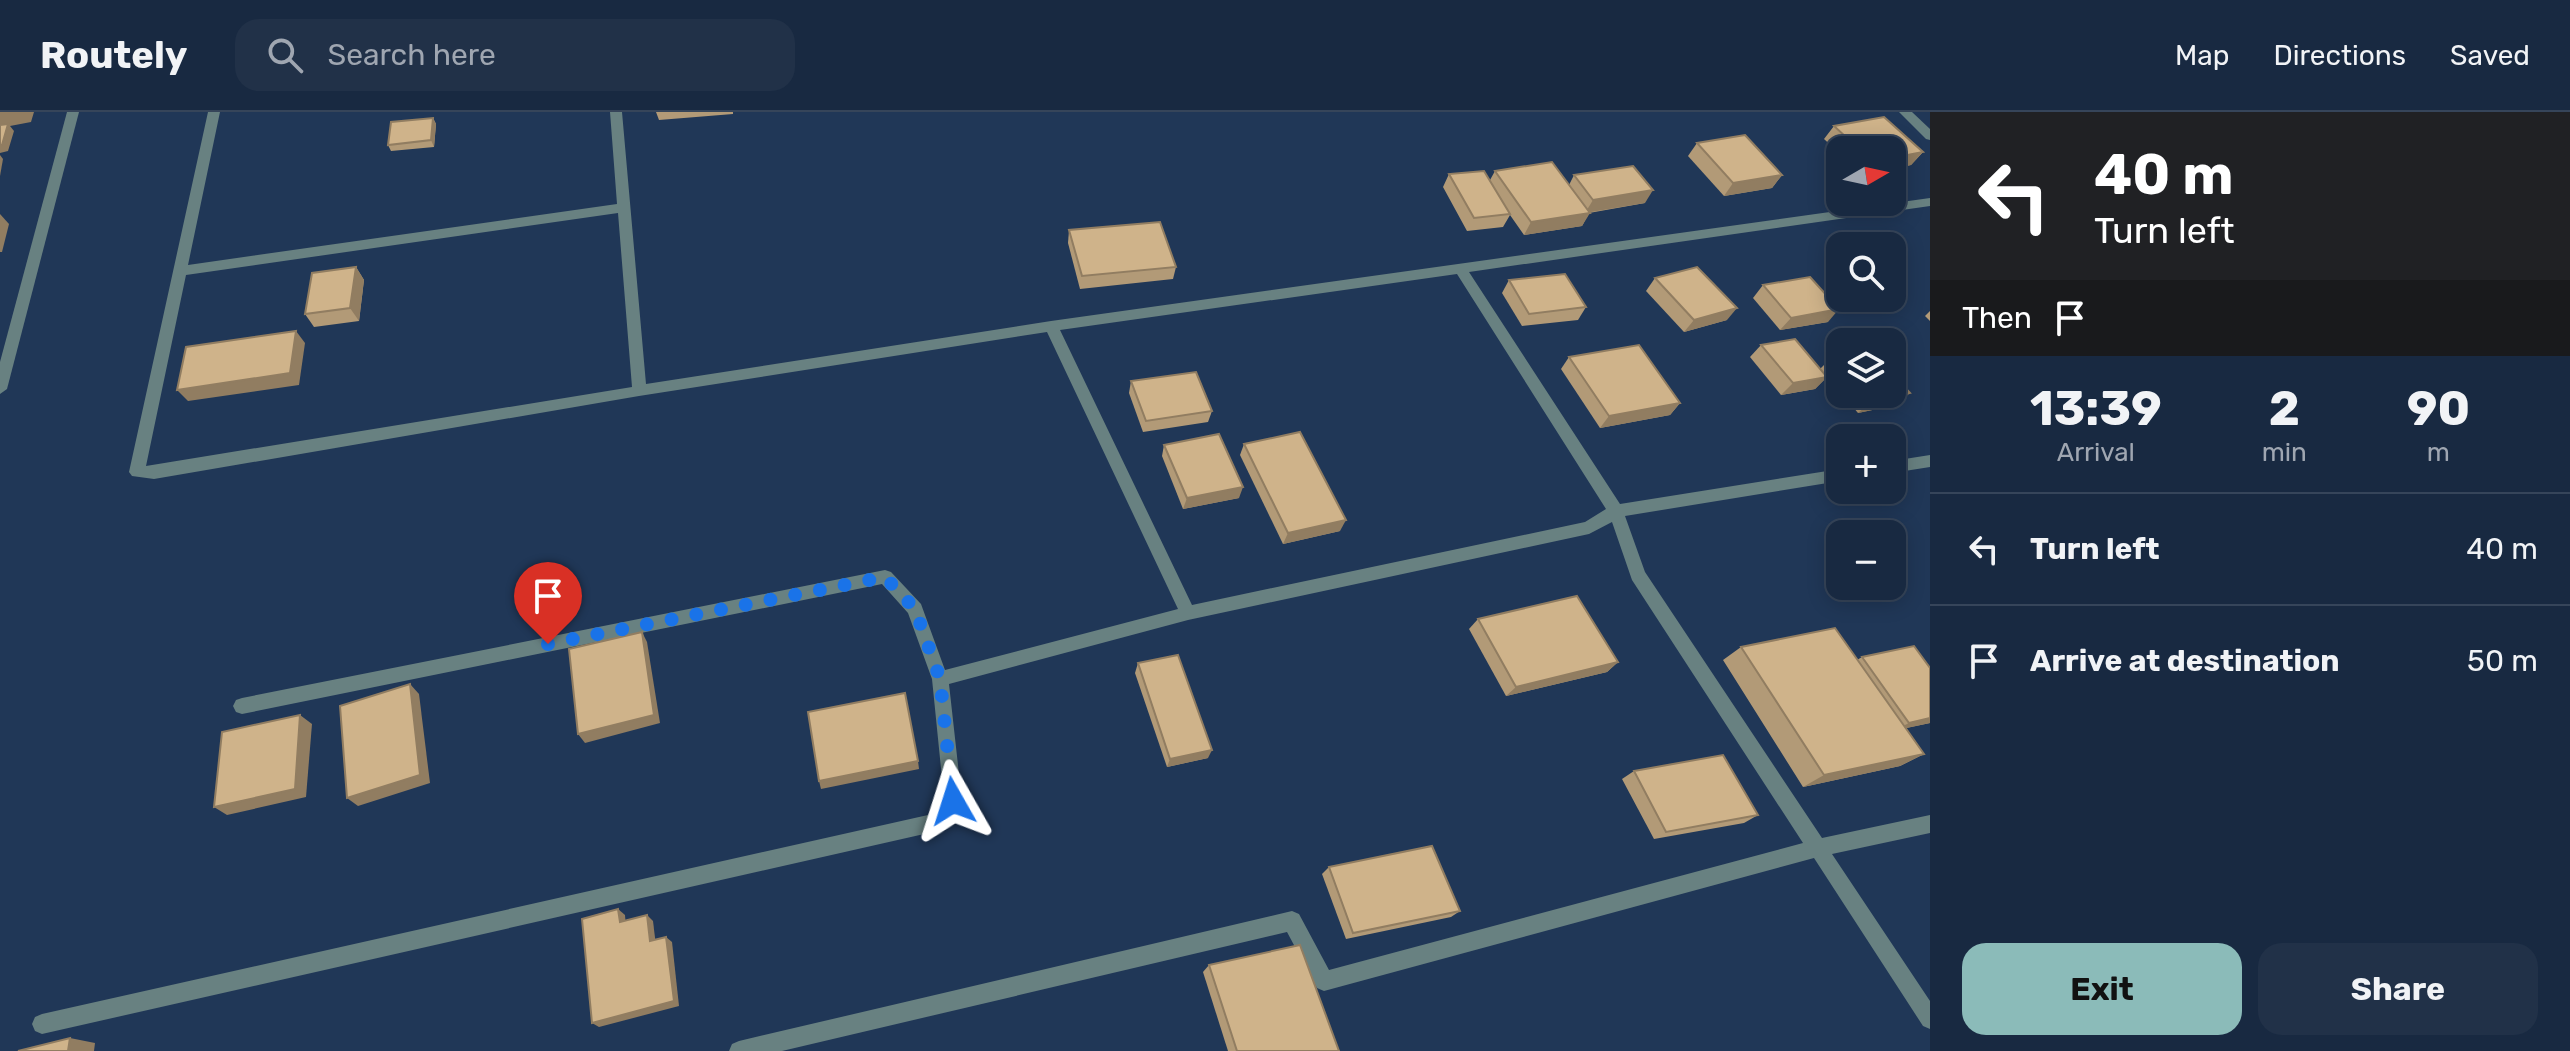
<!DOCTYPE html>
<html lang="en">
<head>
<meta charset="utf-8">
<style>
  body { margin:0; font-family:Rubik,sans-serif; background:#213148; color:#f1f3f6; height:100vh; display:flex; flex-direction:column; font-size:30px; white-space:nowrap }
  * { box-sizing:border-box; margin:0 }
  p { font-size:26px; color:#9fa6b1 }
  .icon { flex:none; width:44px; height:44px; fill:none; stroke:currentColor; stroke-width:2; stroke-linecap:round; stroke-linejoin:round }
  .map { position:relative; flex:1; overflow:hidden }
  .details { display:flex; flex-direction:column; background:#182941; width:640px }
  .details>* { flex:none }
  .banner { background:#202124; color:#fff; overflow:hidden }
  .needle { width:52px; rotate:81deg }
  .controls { position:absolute; left:1826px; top:24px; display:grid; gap:16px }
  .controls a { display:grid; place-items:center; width:80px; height:80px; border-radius:16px; background:#182941; box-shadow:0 4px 20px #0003,0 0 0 2px #36455a; font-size:40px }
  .pin { position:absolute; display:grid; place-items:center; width:68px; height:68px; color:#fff; margin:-82px -34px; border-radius:50% 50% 50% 0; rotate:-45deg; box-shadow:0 0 8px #0007 }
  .pin .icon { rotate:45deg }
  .me { position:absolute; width:88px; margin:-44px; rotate:354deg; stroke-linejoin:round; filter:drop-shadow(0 0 6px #0008) }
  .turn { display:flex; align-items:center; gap:28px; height:168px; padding:0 32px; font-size:36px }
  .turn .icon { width:104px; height:104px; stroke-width:2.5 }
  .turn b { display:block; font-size:56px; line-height:68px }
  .then { display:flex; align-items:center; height:76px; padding:0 32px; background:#0003; gap:16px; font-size:30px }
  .eta { display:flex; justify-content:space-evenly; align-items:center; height:136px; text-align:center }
  .eta b { font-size:48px; font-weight:700; line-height:56px }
  .action { display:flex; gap:16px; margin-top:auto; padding:16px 32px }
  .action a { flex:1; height:92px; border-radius:24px; background:#8bbbb9; color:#111; font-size:32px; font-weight:700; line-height:92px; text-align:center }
  .action a+a { background:#213148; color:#f1f3f6 }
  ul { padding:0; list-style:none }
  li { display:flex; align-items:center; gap:24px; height:112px; padding:0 32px; border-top:2px solid #36455a }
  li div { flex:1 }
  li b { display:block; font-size:30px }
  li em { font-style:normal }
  header { display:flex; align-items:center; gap:48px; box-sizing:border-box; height:112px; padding:0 40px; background:#182941; border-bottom:2px solid #36455a }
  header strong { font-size:38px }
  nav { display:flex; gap:44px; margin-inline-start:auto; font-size:28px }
  .search { width:560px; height:72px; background:#213148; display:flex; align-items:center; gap:20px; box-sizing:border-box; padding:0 28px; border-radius:24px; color:#9fa6b1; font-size:30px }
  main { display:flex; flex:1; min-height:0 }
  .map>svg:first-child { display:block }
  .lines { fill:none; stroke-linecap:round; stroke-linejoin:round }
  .street { fill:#688181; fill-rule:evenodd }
  .wall { fill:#b29a77 }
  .shaded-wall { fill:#917d61 }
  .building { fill:#cfb38a; stroke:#917d61; stroke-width:2 }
  .route { stroke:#1a73e8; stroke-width:14; stroke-dasharray:0 25.2 }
</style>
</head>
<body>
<header>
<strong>Routely</strong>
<div class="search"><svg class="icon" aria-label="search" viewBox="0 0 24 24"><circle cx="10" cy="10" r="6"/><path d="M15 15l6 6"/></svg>Search here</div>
<nav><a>Map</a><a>Directions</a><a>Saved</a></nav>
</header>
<main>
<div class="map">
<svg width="1930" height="939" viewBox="0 0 1930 939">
  <rect width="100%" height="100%" fill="#203757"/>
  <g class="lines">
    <g class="street">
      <path d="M67,0H79L7,277L0,282V250Z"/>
      <path d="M208,0H220L188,153L617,92L610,0H622L646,272L1051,209L1930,86V94L1469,160L1620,392L1840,357V369L1625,404L1645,460L1822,726L1930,703V721L1832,742L1930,889V917L1923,914L1814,746L1324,879L1317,876L1287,820L782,939H729L732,932L739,929L1292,799L1299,802L1329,858L1803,731L1632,468L1612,410L1589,422L1188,508L949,572L962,689L939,717L933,720L42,922L35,919L32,912L35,905L42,902L928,703L944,686L932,567L908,501L882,472L242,602L236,600L233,594L236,588L242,586L885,458L891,460L921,492L945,558L1178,497L1047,220L639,284L154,367L132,364L129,360ZM618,101L632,275L146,354L186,163ZM1457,162L1606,397L1585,410L1192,493L1060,218Z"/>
      <path d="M1899,0H1912L1930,17V28L1926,27Z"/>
      <path d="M1930,343V355L1892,361V349Z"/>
    </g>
  </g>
  <g class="wall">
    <path d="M656,0H733V2L659,8Z"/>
    <path d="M1884,5L1923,40L1911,53L1892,57V38H1840V42L1824,27L1834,14Z"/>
    <path d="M433,6L436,12L434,35L391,39L388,33Z"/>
    <path d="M1697,31L1782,63L1772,76L1724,84L1688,44Z"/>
    <path d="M1495,59L1569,73L1574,63L1645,91L1589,101L1582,114L1524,123L1510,103L1503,115L1467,119L1443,75L1449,62L1490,68Z"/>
    <path d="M1069,118L1176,155L1173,167L1080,177L1068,131Z"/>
    <path d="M356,155L364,168L359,209L314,215L305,202Z"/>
    <path d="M1655,166L1727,208L1684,220L1646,179Z"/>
    <path d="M1509,168L1586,195L1578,208L1522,214L1502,181Z"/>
    <path d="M1763,173L1828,210L1780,218L1753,186Z"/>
    <path d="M1930,199V209L1925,204Z"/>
    <path d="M1761,233L1827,265L1815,277L1781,283L1750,245Z"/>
    <path d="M1840,243V280L1820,257L1832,245Z"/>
    <path d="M1569,245L1680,291L1670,303L1600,316L1561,257Z"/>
    <path d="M1131,269L1212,299L1208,310L1143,320L1129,281Z"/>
    <path d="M1842,282H1892L1896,293L1858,301Z"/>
    <path d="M1244,332L1340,419L1283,432L1240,343Z"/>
    <path d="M1164,333L1239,386L1183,397L1162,344Z"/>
    <path d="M1478,507L1618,550L1607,560L1506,584L1469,517Z"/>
    <path d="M1741,535L1857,548L1862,545L1930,611L1906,616L1924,642L1900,654L1803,675L1723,548Z"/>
    <path d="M1138,551L1208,646L1167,655L1135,561Z"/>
    <path d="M1634,659L1758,703L1744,711L1654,727L1622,667Z"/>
    <path d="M1329,755L1460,799L1451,805L1346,827L1322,762Z"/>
    <path d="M1209,853L1339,939H1228L1203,860Z"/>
  </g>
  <g class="shaded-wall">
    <path d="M0,0H34L31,10L10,14L14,19L8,39L0,41Z"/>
    <path d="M433,6L436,12L434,35L431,28Z"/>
    <path d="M1923,40L1911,53L1892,57V46Z"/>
    <path d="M0,43L3,47L0,64Z"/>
    <path d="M1782,63L1772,76L1724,84L1733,71Z"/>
    <path d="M1653,78L1645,91L1585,101L1593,88Z"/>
    <path d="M1590,101L1582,114L1524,123L1531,110Z"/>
    <path d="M0,102L9,112L2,140H0Z"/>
    <path d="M356,155L364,168L359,209L350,196Z"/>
    <path d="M1737,196L1727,208L1684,220L1694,208Z"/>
    <path d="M1839,197L1828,210L1780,218L1791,206Z"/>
    <path d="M296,219L305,231L299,273L188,289L177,278Z"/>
    <path d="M1827,265L1815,277L1781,283L1793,271Z"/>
    <path d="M1910,281L1896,293L1858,301L1871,290Z"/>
    <path d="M1680,291L1670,303L1600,316L1609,304Z"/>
    <path d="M1243,375L1239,386L1183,397L1187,386Z"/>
    <path d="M1346,408L1340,419L1283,432L1288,421Z"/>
    <path d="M642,520L647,530L660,611L585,631L578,622Z"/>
    <path d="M1618,550L1607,560L1506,584L1516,575Z"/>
    <path d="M410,572L419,582L430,671L358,694L347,686Z"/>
    <path d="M300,603L312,612L306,685L227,703L214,695Z"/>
    <path d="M1930,606V611L1893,619L1909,611Z"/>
    <path d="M1212,638L1208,646L1167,655L1170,647Z"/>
    <path d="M1924,642L1900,654L1803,675L1824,663Z"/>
    <path d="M918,649L919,657L821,677L819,669Z"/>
    <path d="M618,797L625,803L626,816L620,810Z"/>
    <path d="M647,803L653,809L656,834L650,829Z"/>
    <path d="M666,825L672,830L679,894L599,915L592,911Z"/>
    <path d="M70,926L95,931L94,939H68Z"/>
  </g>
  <g class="building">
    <path d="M1884,5L1923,40L1892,46V38H1860L1834,14Z"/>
    <path d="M433,6L431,28L388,33L391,10Z"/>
    <path d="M8,12L2,33H0V13Z"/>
    <path d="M1745,23L1782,63L1733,71L1697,31Z"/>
    <path d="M1552,50L1590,101L1531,110L1495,59Z"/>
    <path d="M1633,54L1653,78L1593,88L1574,63Z"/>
    <path d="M1484,59L1510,102L1474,106L1449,62Z"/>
    <path d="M1160,110L1176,155L1082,164L1069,118Z"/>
    <path d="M356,155L350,196L305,202L312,161Z"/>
    <path d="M1697,155L1737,196L1694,208L1655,166Z"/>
    <path d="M1565,162L1586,195L1529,202L1509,168Z"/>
    <path d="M1810,165L1839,197L1791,206L1763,173Z"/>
    <path d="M296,219L290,261L177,278L186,235Z"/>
    <path d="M1795,227L1827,265L1793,271L1761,233Z"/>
    <path d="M1639,233L1680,291L1609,304L1569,245Z"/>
    <path d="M1840,243V254L1832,245Z"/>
    <path d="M1196,260L1212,299L1146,309L1131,269Z"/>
    <path d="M1892,262L1910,281L1871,290L1865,282H1892Z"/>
    <path d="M1300,320L1346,408L1288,421L1244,332Z"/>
    <path d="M1219,322L1243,375L1187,386L1164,333Z"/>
    <path d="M1577,484L1618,550L1516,575L1478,507Z"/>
    <path d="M1835,516L1924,642L1824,663L1741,535Z"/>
    <path d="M642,520L654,603L578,622L569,537Z"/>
    <path d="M1914,534L1930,556V606L1909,611L1862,545Z"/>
    <path d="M1178,543L1212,638L1170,647L1138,551Z"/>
    <path d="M410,572L420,663L347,686L340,594Z"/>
    <path d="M905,581L918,649L819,669L808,600Z"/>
    <path d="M300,603L295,677L214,695L222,620Z"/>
    <path d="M1723,643L1758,703L1666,720L1634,659Z"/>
    <path d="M1432,734L1460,799L1353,821L1329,755Z"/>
    <path d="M618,797L620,810L647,803L650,829L666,825L674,889L592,911L582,807Z"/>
    <path d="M1300,833L1339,939H1237L1209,853Z"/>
    <path d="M70,926L68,939H18Z"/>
  </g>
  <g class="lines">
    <path class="route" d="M548,532L885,465L915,497L940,567L953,689"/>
  </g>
</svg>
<div class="controls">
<a><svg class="needle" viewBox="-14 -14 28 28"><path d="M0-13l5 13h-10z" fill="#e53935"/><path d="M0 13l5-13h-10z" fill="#9fa6b1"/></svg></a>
<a><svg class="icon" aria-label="search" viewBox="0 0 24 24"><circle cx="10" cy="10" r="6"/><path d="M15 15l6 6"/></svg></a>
<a><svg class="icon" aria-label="layers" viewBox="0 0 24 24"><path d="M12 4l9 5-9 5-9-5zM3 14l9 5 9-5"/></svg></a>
<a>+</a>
<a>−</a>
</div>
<div class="pin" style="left:548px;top:532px;background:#d93025"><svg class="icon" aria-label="arrive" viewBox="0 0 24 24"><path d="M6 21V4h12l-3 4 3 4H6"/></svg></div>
<svg class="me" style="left:953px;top:689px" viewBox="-20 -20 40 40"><path d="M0-17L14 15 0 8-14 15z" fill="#1a73e8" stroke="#fff" stroke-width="4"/></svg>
</div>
<section class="details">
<div class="banner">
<div class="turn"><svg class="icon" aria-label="left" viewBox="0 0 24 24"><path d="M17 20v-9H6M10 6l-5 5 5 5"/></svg><div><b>40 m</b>Turn left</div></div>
<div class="then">Then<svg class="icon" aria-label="arrive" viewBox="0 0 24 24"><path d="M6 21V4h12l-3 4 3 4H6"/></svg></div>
</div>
<div class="eta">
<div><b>13:39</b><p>Arrival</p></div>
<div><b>2</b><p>min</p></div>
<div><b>90</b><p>m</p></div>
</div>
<ul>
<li><svg class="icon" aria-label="left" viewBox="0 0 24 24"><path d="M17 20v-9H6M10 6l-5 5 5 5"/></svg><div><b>Turn left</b></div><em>40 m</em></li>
<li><svg class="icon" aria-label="arrive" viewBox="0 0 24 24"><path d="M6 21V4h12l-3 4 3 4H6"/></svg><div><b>Arrive at destination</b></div><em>50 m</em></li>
</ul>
<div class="action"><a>Exit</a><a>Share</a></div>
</section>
</main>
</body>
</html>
